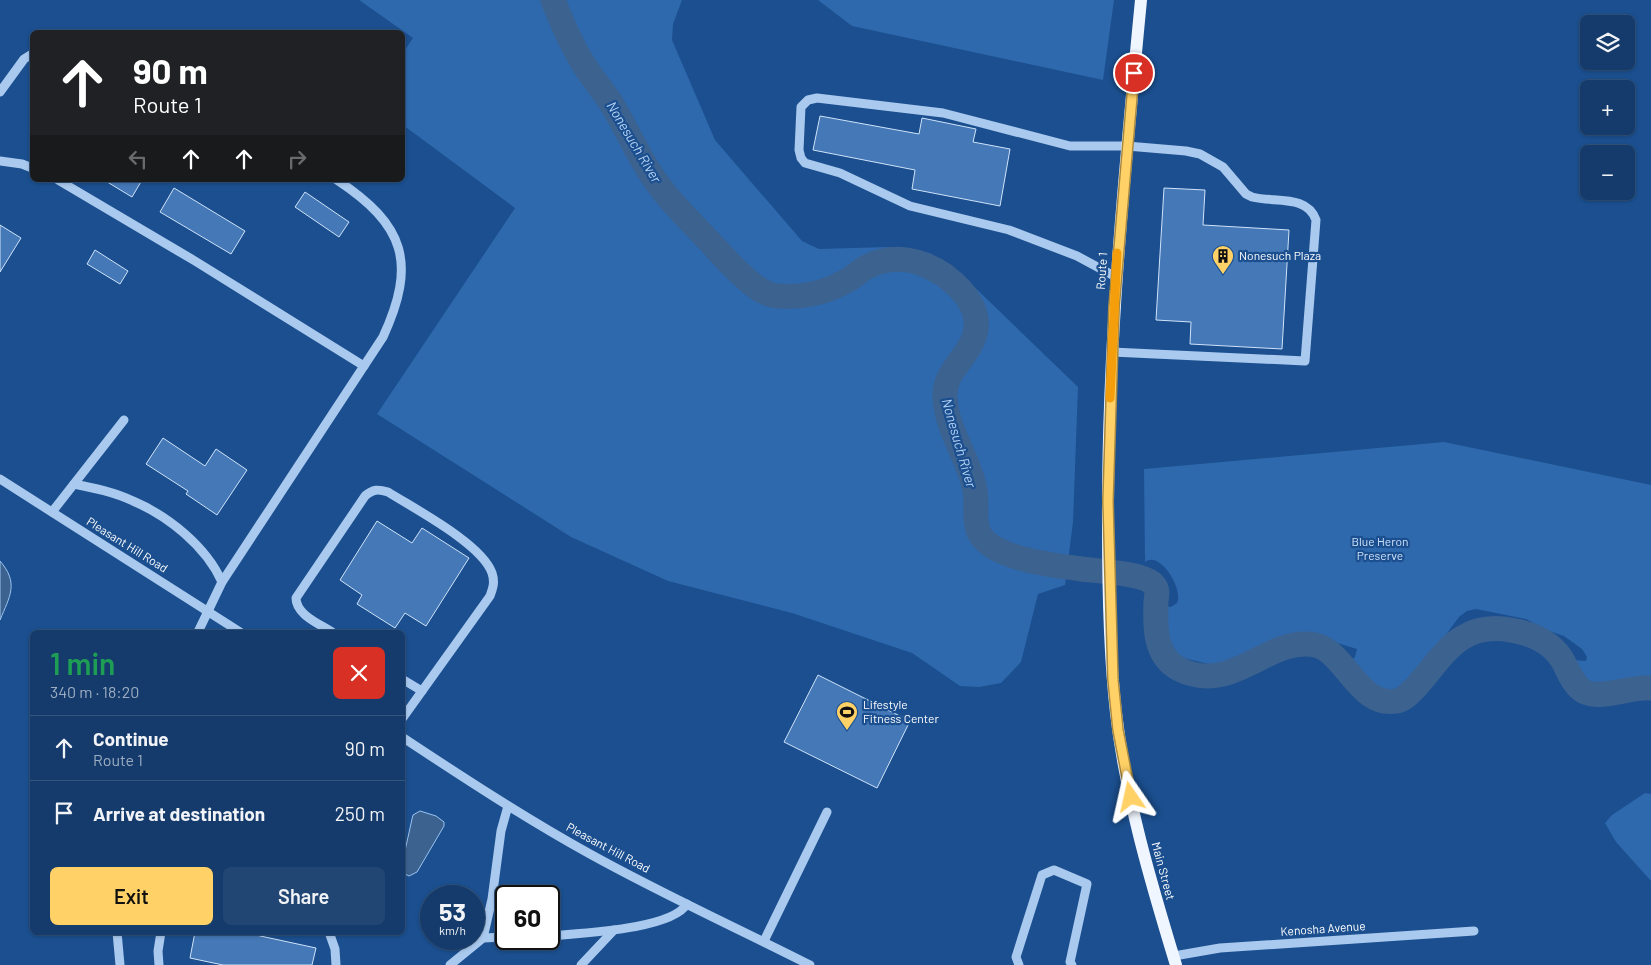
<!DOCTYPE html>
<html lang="en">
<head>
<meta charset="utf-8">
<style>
  body { margin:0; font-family:Barlow,sans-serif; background:#214673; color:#f1f3f6; height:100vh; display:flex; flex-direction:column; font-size:19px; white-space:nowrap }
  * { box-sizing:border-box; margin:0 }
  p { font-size:16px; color:#9dadc1 }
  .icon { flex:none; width:28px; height:28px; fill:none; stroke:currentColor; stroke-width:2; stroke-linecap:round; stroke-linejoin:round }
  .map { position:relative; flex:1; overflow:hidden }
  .side { position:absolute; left:30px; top:630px; width:375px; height:305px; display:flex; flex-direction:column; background:#143b6b; border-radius:8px; box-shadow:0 1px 4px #0004,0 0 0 1px #33557e }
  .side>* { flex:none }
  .banner { position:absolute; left:30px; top:30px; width:375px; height:152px; border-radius:8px; box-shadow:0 1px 4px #0004,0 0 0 1px #33557e; background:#202124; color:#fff; overflow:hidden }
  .tools { position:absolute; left:1580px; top:15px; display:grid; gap:10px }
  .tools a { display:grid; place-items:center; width:55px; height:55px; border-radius:8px; background:#143b6b; box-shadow:0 1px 4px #0004,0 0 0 1px #33557e; font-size:25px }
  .speed { position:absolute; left:420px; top:885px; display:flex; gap:10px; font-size:25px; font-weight:700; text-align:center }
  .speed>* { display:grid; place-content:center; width:65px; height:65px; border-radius:50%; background:#143b6b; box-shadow:0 1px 4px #0004,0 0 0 1px #33557e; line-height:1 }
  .speed small { font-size:12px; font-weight:400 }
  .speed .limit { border:2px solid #111; border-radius:8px; background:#fff; color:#111 }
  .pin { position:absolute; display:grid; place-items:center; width:42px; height:42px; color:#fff; margin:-21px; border:2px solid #fff; border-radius:50%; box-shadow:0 1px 5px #0007 }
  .me { position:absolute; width:55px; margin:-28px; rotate:349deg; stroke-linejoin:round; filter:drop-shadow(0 0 4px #0008) }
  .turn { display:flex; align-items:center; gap:18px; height:105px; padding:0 20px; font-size:22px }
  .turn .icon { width:65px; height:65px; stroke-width:2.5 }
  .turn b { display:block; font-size:35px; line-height:42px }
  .lanes { display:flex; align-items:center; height:48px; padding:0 20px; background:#0003; justify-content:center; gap:25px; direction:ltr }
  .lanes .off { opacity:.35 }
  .round { display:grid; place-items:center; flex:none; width:52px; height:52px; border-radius:8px; background:#214673 }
  .head { display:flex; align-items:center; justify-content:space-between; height:85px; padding:0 20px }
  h1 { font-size:30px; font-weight:600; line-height:38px; color:#1e9e55 }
  .cta { display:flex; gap:10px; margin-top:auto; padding:10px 20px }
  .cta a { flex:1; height:58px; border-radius:8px; background:#ffd166; color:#111; font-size:20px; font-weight:600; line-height:58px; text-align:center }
  .cta a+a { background:#214673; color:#f1f3f6 }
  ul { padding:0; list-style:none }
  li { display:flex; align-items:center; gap:15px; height:65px; padding:0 20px; border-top:1px solid #33557e }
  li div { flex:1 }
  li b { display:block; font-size:19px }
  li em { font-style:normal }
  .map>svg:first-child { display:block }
  .green { fill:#2e69ad }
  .water { fill:#3c6290; stroke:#9cc4f0 }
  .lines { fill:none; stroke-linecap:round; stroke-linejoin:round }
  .river { stroke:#3c6290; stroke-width:25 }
  .building { fill:#4478b7; stroke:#cfe3fa }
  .minor { stroke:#a9c9ee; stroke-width:9 }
  .major { stroke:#f0f6ff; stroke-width:12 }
  .route-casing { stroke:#a68842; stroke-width:12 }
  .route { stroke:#ffd166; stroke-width:9 }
  .slow { stroke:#f59e0b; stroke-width:9 }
  .labels { text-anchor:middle; stroke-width:4.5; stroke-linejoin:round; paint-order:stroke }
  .poi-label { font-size:12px; fill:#fff; stroke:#1b4f8f; text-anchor:start }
  .street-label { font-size:12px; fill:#fff; stroke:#1b4f8f }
  .park-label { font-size:12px; fill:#cfe3fa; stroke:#1b4f8f }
  .water-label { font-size:14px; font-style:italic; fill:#b5d3f5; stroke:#1b4f8f }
</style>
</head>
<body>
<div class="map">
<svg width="1651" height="965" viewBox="0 0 1651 965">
  <rect width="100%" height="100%" fill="#1b4f8f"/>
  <g class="green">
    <path d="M359,0H682L673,24L672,40L715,140L802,241L819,249L888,247L930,253L963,276L1078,387L1073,522L1065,585L1038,594L1021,662L1001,683L979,687L960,686L912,653L792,613L668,581L571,537L377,414L515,208L403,125V53L413,38Z"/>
    <path d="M818,0H1114L1103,80L852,26Z"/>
    <path d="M1444,442L1651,485V679L1639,678L1612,685L1582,680L1574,668L1572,660L1586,661L1587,657L1582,649L1564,636L1549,631L1526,619L1476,609L1467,611L1459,617C1438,644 1420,680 1386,693L1373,688L1351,669L1350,661L1355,657L1357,649L1334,642L1306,640L1296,634L1283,636L1253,659L1227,665L1217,666L1179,657L1168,649L1163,636L1166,635L1167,630L1162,623L1160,609L1162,605L1171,607L1177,603C1184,590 1160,550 1145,562L1144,469Z"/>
    <path d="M1645,793L1651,794V881L1616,842L1605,823L1612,815Z"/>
  </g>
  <g class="water">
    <path d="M0,561C19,583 10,596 0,620Z"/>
    <path d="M420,811L436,816L444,822V826L417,872L409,876L403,873V860L412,819L413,815Z"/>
  </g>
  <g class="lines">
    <path class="river" d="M553,0C562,23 572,47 586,68C594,80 603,91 611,103C627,129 639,158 657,183C672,204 691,222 708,240C723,256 738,274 756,287C763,292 770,296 779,296C801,298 825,293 844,282C852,279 858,272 865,268C892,253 920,259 944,275C967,292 987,317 970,346C960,364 944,375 945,397C946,428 967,456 974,485C978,499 974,513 977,527C984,559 1054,565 1081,569C1097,571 1145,573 1154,585C1158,590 1157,595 1156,601C1155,625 1154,656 1179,669C1233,696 1267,636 1315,645C1345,651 1359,708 1396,701C1404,700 1410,693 1416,687C1444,655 1460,621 1511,630C1534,634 1555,644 1565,665C1570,675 1575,687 1585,692C1602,700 1631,686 1651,688"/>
  </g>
  <g class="building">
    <path d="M820,116L919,134L922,118L976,129L973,142L1010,149L1000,206L912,189L915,170L813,150Z"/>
    <path d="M104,180H142L132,197Z"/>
    <path d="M174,188L245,231L231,254L160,212Z"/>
    <path d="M1164,188L1205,190L1203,225L1289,230L1282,349L1190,344L1191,322L1156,320Z"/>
    <path d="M305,192L349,222L339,237L295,207Z"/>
    <path d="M0,225L21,238L0,272Z"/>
    <path d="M95,250L128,271L120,284L87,264Z"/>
    <path d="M163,438L205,466L216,449L247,470L217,515L186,494L188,491L146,464Z"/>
    <path d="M377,521L412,543L422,528L469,558L426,626L405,613L395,628L357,604L362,595L340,580Z"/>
    <path d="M818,675L910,721L877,788L784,742Z"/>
    <path d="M195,932H242L316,948L312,965H223L190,958Z"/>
  </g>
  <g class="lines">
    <g class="minor">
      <path d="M0,92L24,59L32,54"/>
      <path d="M0,161L22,164L32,168"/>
      <path d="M58,180L195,261L364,366"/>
      <path d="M1112,352L1305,361L1316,220C1307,194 1274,203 1252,197L1246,194L1223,167L1200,154L1186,151L1127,146H1070L943,113L817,98L808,100L801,107L799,150L801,158L805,163L840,173L910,206L1009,230L1077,256L1116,277"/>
      <path d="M0,479L240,632"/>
      <path d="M74,484C94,488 114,492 133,501C168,516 206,546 222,582"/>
      <path d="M52,512L124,420"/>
      <path d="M198,632L222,582L383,337C417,263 405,225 337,180"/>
      <path d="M332,632C320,624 296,615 296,598L365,496C373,489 378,489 388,492C415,509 482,544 492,573C495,582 493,588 490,596L402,719"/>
      <path d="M402,679L422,691"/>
      <path d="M402,737C464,778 525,818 590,854C662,894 737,928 810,965"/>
      <path d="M117,932L120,965"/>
      <path d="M329,932L335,949L336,965"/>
      <path d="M549,936C579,933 671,930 687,904"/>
      <path d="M483,938L492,899L501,831L508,806"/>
      <path d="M764,941L827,812"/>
      <path d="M1174,956L1220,948L1474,931"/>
      <path d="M159,965L158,951L161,932"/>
      <path d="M450,965L483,938L506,937"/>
      <path d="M581,965L614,930"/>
      <path d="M1019,965L1016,957L1042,875L1054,870L1087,884L1070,962L1072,965"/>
    </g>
    <path class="major" d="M1141,0C1124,176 1107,351 1108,527C1108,589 1109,652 1116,713C1126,799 1151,883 1176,965"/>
  </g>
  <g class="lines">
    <g class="route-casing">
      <path id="route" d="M1131,797L1118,730L1113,680L1108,501L1114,307L1134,73"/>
    </g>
    <use href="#route" class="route"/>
    <path class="slow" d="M1110,398L1117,253"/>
  </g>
  <defs>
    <g id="building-pin" transform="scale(1.125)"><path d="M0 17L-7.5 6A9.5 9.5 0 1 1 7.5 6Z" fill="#ffd166" stroke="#1b4f8f"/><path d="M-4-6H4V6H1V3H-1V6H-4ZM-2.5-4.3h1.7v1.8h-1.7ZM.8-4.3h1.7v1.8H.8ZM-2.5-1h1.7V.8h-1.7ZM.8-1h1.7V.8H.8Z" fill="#111"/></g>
    <g id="stadium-pin" transform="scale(1.125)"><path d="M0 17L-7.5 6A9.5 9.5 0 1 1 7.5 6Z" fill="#ffd166" stroke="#1b4f8f"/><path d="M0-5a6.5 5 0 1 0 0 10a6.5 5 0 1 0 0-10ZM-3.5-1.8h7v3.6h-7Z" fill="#111"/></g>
  </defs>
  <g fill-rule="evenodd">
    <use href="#building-pin" x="1223" y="256"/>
    <use href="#stadium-pin" x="847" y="712"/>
  </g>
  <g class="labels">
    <g class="poi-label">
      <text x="1239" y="260">Nonesuch Plaza</text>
      <text x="863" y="709">Lifestyle<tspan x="863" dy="14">Fitness Center</tspan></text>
    </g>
    <g class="street-label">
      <text transform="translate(1102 271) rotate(-86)" y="4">Route 1</text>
      <text transform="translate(127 545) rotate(32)" y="4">Pleasant Hill Road</text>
      <text transform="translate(608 848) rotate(28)" y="4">Pleasant Hill Road</text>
      <text transform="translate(1163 871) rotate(75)" y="4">Main Street</text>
      <text transform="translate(1323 929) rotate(-4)" y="4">Kenosha Avenue</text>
    </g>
    <g class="park-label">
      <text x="1380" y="546">Blue Heron<tspan x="1380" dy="14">Preserve</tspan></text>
    </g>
    <g class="water-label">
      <text transform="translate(634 142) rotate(59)" y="5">Nonesuch River</text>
      <text transform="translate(959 443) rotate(74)" y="5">Nonesuch River</text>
    </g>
  </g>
</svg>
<div class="tools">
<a><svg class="icon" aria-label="layers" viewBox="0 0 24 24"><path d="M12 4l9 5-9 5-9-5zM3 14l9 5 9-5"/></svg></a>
<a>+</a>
<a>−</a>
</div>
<div class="speed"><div>53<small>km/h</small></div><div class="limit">60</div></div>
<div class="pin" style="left:1134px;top:73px;background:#d93025"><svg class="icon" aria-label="arrive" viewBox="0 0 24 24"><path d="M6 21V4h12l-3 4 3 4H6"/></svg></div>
<svg class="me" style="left:1131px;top:797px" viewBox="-20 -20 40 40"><path d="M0-17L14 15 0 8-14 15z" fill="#ffd166" stroke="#fff" stroke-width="4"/></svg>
<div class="banner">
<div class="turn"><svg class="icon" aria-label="ahead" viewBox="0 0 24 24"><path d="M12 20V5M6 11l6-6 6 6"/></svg><div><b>90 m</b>Route 1</div></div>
<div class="lanes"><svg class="icon off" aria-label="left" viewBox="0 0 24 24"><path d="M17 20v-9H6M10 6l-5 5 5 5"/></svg><svg class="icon" aria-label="ahead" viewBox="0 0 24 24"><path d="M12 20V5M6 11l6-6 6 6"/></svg><svg class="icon" aria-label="ahead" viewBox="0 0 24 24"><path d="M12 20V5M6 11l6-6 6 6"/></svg><svg class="icon off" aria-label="right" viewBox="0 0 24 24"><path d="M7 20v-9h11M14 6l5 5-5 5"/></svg></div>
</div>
<section class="side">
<div class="head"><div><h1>1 min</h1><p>340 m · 18:20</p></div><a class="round" style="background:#d93025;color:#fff"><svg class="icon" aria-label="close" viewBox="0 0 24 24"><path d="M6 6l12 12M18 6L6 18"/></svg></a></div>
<ul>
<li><svg class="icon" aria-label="ahead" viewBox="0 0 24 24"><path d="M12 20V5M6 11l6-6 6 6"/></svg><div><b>Continue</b><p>Route 1</p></div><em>90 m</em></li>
<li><svg class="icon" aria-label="arrive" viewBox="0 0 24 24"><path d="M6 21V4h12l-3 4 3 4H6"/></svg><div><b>Arrive at destination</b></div><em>250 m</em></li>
</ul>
<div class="cta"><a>Exit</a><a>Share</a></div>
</section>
</div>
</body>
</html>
